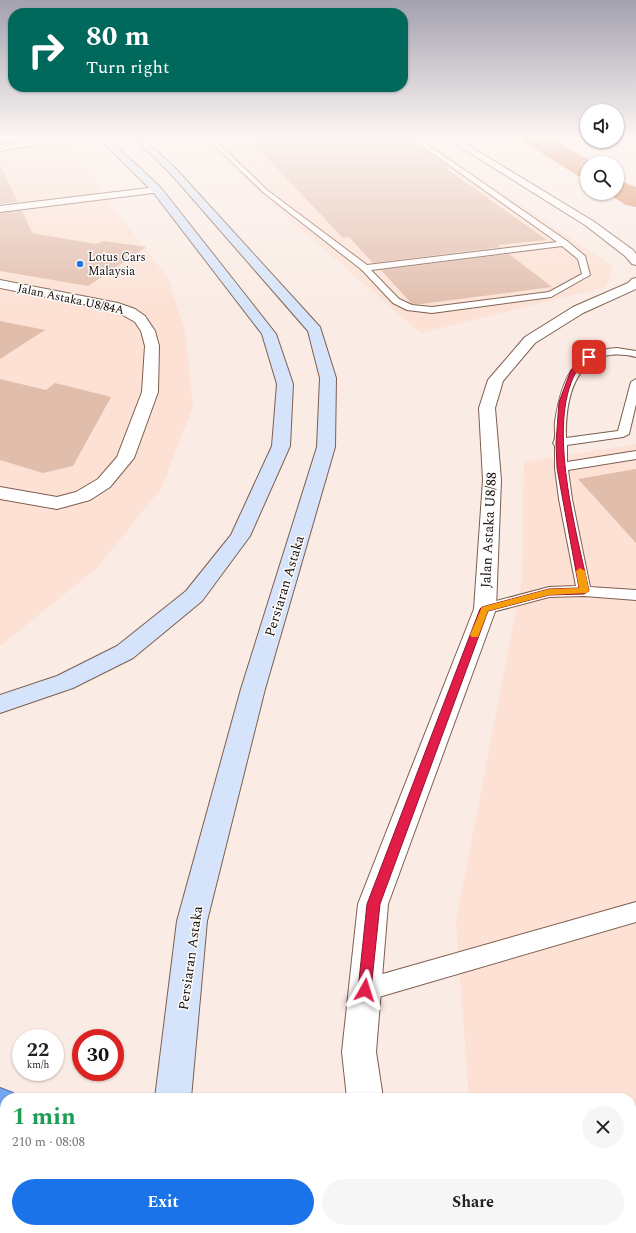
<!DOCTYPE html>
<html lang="en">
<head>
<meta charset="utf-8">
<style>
  body { margin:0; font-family:Spectral,serif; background:#f6f6f6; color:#202124; height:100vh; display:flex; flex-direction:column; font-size:15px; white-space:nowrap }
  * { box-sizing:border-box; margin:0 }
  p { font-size:13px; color:#757577 }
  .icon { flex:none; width:22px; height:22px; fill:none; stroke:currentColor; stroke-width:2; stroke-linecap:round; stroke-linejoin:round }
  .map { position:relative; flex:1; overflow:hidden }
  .details { position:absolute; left:0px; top:1093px; width:636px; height:140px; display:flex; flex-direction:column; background:#fff; border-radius:16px 16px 0 0; box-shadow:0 1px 3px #0004 }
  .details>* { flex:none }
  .guide { position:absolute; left:8px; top:8px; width:400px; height:84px; border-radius:16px; box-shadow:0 1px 3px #0004; background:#00695c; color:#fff; overflow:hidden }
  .controls { position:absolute; left:580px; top:104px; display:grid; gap:8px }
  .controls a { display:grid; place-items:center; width:44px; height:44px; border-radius:50%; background:#fff; box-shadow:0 1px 3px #0004; font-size:20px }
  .speed { position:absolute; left:12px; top:1029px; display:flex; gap:8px; font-size:20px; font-weight:700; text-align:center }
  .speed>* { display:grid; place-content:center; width:52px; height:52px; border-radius:50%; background:#fff; box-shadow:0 1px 3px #0004; line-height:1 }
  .speed small { font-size:10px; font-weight:400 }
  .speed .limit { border:6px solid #d22; background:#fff; color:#111 }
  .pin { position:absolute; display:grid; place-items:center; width:34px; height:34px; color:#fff; margin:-17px; border-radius:8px; box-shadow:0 2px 6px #0006 }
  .me { position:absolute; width:44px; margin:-22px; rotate:6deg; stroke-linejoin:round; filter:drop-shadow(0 0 3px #0008) }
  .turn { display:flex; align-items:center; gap:14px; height:84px; padding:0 12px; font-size:18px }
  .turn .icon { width:52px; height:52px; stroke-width:2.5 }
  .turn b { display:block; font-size:28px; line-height:34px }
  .round { display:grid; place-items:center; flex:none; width:42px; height:42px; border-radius:21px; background:#f6f6f6 }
  .headline { display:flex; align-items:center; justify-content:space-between; height:68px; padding:0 12px }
  h1 { font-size:24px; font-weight:700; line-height:30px; color:#1e9e55 }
  .primary-button { display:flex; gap:8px; margin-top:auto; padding:8px 12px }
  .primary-button a { flex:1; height:46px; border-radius:24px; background:#1a73e8; color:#fff; font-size:16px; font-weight:700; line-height:46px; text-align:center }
  .primary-button a+a { background:#f6f6f6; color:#202124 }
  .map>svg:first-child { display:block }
  .built { fill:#fce1d4 }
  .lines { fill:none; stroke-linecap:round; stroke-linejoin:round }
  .river { fill:#db8459; fill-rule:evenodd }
  .building { fill:#e1bdac }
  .service-casing { stroke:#7e5e4f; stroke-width:2 }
  .minor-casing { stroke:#7e5e4f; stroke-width:2 }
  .secondary-casing { stroke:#7e5e4f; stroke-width:2 }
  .motorway-casing { stroke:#536f9e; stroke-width:2 }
  .service { fill:#fff; fill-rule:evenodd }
  .minor { fill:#fff; fill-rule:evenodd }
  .secondary { fill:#d5e4fa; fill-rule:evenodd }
  .motorway { fill:#74a5f0; fill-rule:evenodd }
  .route { fill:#e11d48; stroke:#92132f }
  .slow { fill:#f59e0b }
  .poi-dot { fill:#2872de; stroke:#fcfcfc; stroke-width:1.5 }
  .labels { text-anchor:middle; stroke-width:3; stroke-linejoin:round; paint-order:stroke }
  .far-poi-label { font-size:12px; fill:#160a05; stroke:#fcfcfc; text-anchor:start }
  .far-street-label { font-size:12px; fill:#160a05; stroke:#fcfcfc }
  .street-label { font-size:14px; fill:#160a05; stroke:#fcfcfc }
</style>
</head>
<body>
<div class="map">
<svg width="636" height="1233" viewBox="0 0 636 1233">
  <rect width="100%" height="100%" fill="#faebe4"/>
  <g class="built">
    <path d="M0,138H57L0,145Z"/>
    <path d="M199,138H423L614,267L605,287L421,333L257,192Z"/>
    <path d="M63,143L168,278L185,332L193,406L162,487L98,567L0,646V150Z"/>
    <path d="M636,444V1233H515L512,1228H631V1098H469L456,922L522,579L524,462Z"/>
  </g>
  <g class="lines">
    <g class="river">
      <path d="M522,138H551L594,163H587V178L578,176L526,143Z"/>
      <path d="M617,180L636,187V207L626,205L607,193H617Z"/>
    </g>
  </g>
  <g class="building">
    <path d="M248,138H407L451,169H447L547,240L498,245L501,247L373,263L349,237L343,238Z"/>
    <path d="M0,165L18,202L0,204Z"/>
    <path d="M22,211L32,233L95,244L104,241L146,247L88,286L0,271V213Z"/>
    <path d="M509,254L552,287L421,304H412L381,270Z"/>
    <path d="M0,321L45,330L0,359Z"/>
    <path d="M0,379L46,390L55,383L111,397L73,466L43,473L0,460Z"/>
    <path d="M636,469V543L578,479Z"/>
  </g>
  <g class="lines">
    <g class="service-casing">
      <g id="service">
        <path d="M207,138H213L267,190L367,265L557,242L411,138H418L567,241L585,256L590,275L551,297L432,313L407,310L393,303L362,270L263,192ZM562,246L578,259L582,274L549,292L432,307L412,305L399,299L371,270Z"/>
        <path d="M617,348L636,351V357C579,343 565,392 566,438L618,431L631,382L636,379V404L629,434L623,437L567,445V462L636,451V459L568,470L572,499L590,587L636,590V600L584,596L549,597L485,614L480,613L478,609L480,605L485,604L549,587L576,586L559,499L555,468V446L553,443C557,438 554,429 555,422C561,383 571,350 617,348Z"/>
        <path d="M636,902V922L365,1001L357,998L354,990L357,982L365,979Z"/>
      </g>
    </g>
    <g class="minor-casing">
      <g id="minor">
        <path d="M36,138H45L41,144L0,151V145L34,140Z"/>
        <path d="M446,138H456L593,221L633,250L636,254V265L632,264L625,256L585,225Z"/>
        <path d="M157,187L162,190L161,192L0,212V206Z"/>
        <path d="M636,278V289L583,313L535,343L503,381L495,408L501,480L496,609L388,904L376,1052L383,1098H347L342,1052L358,904L474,609L483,480L479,408L488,380L525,337L573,307L628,283L632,279Z"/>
        <path d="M0,280L118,303L135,309L145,316L155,331L159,346L158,392L134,458L110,487L90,500L57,509L0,499V487L57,497L76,492L98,479L117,457L142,392L145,346L141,331L135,322L114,310L0,288Z"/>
        <path d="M372,1228H412L414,1233H374Z"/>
      </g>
    </g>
    <g class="secondary-casing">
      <g id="secondary">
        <path d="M99,138H108L161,188L276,334L293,384L290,446L250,536L202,601L133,658L73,688L0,713V695L57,676L117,646L186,591L231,535L272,446L277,384L262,334L153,192Z"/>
        <path d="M134,138H143L177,170L320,327L336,378L335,447L265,689L207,921L191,1098H155L177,921L241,689L317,447L320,378L308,331L171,174Z"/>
        <path d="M162,1228H202L203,1233H163Z"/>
      </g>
    </g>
    <g class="motorway-casing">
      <g id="motorway">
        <path d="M0,1088L13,1093L15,1098H5V1141L0,1139Z"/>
        <path d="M15,1228H55L56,1233H16Z"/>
      </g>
    </g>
    <use href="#service" class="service"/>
    <use href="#minor" class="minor"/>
    <use href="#secondary" class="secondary"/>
    <use href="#motorway" class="motorway"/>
  </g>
  <linearGradient id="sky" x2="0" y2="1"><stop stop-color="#a3a1af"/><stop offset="0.44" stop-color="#fdf6f3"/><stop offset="1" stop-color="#fdf6f3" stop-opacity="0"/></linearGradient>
  <rect width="636" height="311" fill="url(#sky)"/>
  <path class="route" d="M587,356L592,357C587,362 580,366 576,372C546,426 577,533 589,591L584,594L549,595L488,611L380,904L371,990L369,995L365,997L360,995L358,990L367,904L480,609L482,607L549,589L579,588L557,468L556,443L559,402L571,370Z"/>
  <path class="slow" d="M580,568L585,571L589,591L587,593L549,595L488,611L478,637H472L470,635L482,607L549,589L579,588L576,571Z"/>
  <circle class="poi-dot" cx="80" cy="264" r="4"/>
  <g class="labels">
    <g class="far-poi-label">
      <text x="88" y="261">Lotus Cars<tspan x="88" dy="14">Malaysia</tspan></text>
    </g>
    <g class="far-street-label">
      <text transform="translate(71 299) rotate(12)" y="4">Jalan Astaka U8/84A</text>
    </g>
    <g class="street-label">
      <text transform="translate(488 530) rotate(-87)" y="5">Jalan Astaka U8/88</text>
      <text transform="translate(284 586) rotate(-73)" y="5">Persiaran Astaka</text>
      <text transform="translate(190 958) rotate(-82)" y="5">Persiaran Astaka</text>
    </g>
  </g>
</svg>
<div class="controls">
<a><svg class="icon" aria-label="sound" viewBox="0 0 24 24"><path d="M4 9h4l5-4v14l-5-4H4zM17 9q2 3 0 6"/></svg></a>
<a><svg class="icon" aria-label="search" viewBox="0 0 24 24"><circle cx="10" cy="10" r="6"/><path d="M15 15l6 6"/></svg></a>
</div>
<div class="speed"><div>22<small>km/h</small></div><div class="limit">30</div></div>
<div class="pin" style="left:589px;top:357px;background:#d93025"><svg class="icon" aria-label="arrive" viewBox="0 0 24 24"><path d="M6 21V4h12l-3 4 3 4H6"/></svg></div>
<svg class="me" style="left:365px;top:990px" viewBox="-20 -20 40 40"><path d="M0-17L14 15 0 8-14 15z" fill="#e11d48" stroke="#fff" stroke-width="4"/></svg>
<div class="guide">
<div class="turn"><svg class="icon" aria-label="right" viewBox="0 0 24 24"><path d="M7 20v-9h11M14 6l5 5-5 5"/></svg><div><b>80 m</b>Turn right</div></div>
</div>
<section class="details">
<div class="headline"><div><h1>1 min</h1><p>210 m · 08:08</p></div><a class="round"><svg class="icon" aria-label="close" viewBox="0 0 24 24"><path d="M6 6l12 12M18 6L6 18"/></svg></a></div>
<div class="primary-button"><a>Exit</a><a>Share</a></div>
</section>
</div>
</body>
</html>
